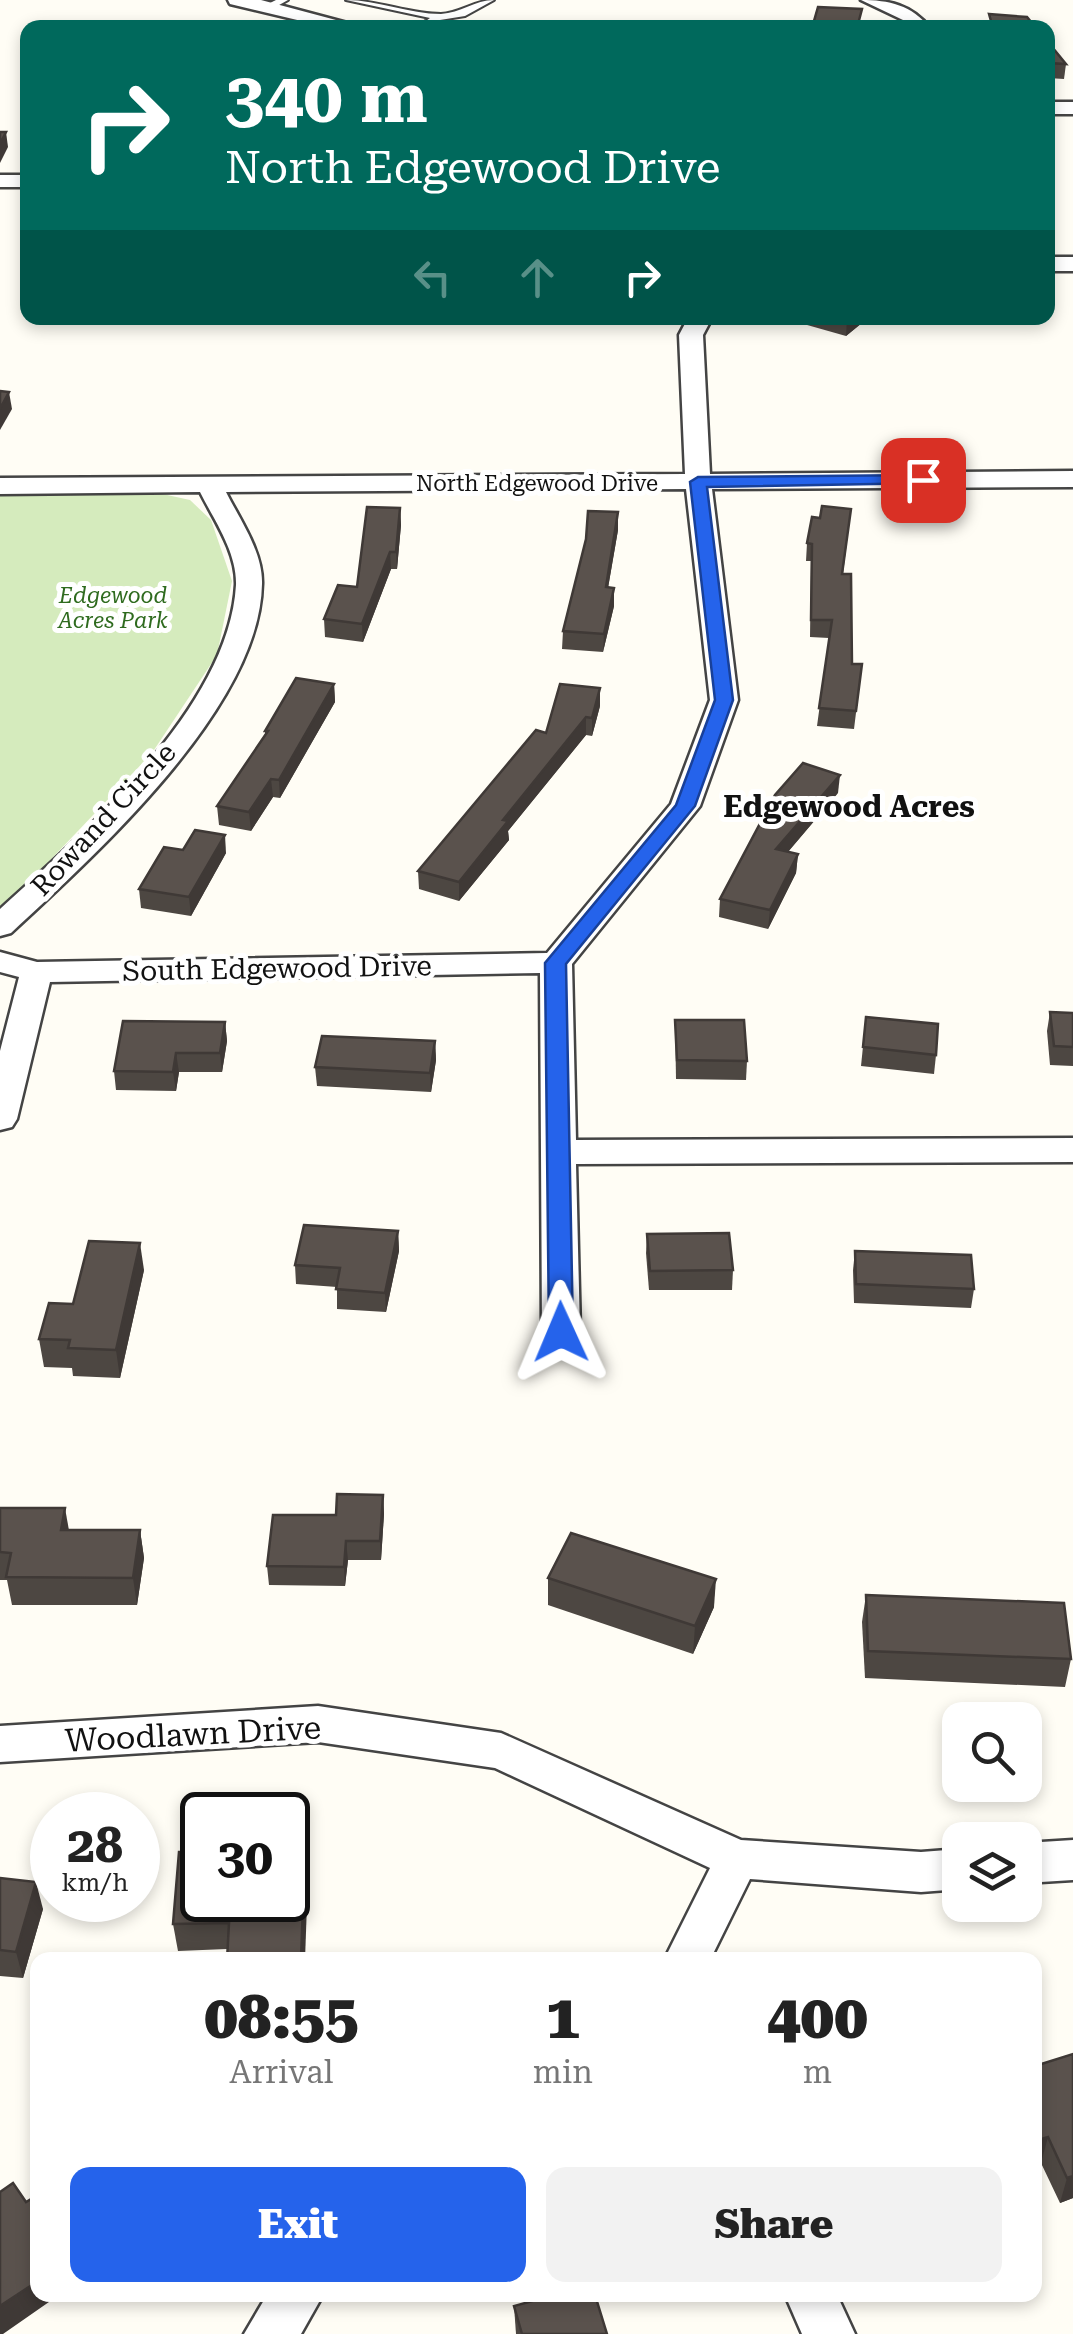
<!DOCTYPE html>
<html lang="en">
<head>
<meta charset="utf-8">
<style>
  body { margin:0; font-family:"Roboto Serif",serif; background:#f2f2f2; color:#222; height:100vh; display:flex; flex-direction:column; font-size:38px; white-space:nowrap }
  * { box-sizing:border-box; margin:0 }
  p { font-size:32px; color:#767676 }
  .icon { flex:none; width:55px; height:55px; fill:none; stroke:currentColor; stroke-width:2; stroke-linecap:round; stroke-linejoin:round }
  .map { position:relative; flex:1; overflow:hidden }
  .sheet { position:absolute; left:30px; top:1952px; width:1012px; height:350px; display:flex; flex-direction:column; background:#fff; border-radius:20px; box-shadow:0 5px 15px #0003 }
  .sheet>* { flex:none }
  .top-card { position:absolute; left:20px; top:20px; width:1035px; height:305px; border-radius:20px; box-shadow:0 5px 15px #0003; background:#00695c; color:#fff; overflow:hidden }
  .buttons { position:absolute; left:942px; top:1702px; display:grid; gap:20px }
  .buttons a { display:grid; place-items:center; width:100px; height:100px; border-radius:20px; background:#fff; box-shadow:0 5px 15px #0003; font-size:50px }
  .speed { position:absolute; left:30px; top:1792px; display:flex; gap:20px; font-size:50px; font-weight:700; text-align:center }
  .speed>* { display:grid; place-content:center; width:130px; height:130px; border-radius:50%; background:#fff; box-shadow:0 5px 15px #0003; line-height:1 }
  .speed small { font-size:25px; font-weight:400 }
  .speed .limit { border:5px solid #111; border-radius:15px; background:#fff; color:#111 }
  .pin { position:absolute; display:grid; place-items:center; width:85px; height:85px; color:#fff; margin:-42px; border-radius:20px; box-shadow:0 5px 15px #0006 }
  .me { position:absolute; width:110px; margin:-55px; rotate:359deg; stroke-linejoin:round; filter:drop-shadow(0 0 8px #0008) }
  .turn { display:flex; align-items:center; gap:35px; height:210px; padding:0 40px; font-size:45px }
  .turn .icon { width:130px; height:130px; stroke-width:2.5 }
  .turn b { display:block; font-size:70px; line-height:85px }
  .lanes { display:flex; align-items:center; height:95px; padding:0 40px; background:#0003; justify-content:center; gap:50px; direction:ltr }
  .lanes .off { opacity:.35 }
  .eta { display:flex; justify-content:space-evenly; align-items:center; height:170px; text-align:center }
  .eta b { font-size:60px; font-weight:800; line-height:70px }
  .primary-button { display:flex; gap:20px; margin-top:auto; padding:20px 40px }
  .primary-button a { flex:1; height:115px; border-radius:20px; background:#2563eb; color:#fff; font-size:40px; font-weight:800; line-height:115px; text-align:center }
  .primary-button a+a { background:#f2f2f2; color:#222 }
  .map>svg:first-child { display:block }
  .green { fill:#d5ebbd }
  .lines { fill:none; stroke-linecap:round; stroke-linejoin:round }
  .lane-casing { stroke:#444; stroke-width:4 }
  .street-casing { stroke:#444; stroke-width:5 }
  .lane { fill:#fff; fill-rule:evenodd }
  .street { fill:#fff; fill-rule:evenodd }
  .wall { fill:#4d4742 }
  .shaded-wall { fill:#3f3936 }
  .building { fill:#5a524d; stroke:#3f3936; stroke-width:2.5 }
  .route { fill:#2563eb; stroke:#184099; stroke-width:2.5 }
  .labels { text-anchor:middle; stroke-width:10; stroke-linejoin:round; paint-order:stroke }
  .far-street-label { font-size:22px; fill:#111; stroke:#fff }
  .far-park-label { font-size:22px; font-style:italic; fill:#2f6b1f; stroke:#fff }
  .street-label { font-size:28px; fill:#111; stroke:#fff }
  .neighbourhood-label { font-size:30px; font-weight:bold; fill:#111; stroke:#fff }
  .near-street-label { font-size:32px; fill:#111; stroke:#fff }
</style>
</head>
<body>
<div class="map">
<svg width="1073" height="2334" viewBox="0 0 1073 2334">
  <rect width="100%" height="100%" fill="#fffdf5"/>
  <path class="green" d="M0,492L158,493L190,500L211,520L232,581L217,655L152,753L0,913Z"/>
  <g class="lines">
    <g class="lane-casing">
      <g id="lane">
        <path d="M276,0H288L272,9H266V5Z"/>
        <path d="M346,0C378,0 409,14 441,14C460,13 475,0 494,0L465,16L440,20L427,28H416L430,18Z"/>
      </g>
    </g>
    <g class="street-casing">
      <g id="street">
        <path d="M228,0H261L366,28H331L230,4Z"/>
        <path d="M861,0C889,0 912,5 930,28H910L903,20Z"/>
        <rect x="1048" y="102" width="25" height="12"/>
        <rect x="0" y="175" width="28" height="12"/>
        <rect x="1048" y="257" width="25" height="14"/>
        <path d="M688,318H712L703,335L710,474L1073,471V487L712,489L738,700L700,806L572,964L576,1140L1073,1138V1162L576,1164L580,1332L574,1342L561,1346L548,1342L542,1332L540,973L50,982L17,1119L12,1127L0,1130V1051L19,977L0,972V952L37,962L547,953L671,804L710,700L686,489L226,492C240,520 263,552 262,584C260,707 96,854 11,933L0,936V909C85,832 229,707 236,585C237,552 214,520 200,492L0,494V478L685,474L679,335Z"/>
        <path d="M318,1706L501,1733L741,1840L921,1852L960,1849V1889L921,1892L750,1879L710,1960H664L710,1868L495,1768L318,1742L0,1762V1726Z"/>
        <path d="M1073,1840V1880L1025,1883V1843Z"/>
        <path d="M267,2295H323L301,2334H244Z"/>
        <path d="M785,2295H837L855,2334H802Z"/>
      </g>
    </g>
    <use href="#lane" class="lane"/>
    <use href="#street" class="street"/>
  </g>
  <g class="wall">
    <path d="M1048,42L1066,64L1064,79L1048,78Z"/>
    <path d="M794,318H868L846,336L793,321Z"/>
    <path d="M400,508L401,525L397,569H391L363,642L325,637L324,619L357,587Z"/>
    <path d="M851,509L843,574L852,664H862L854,729L817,726L829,638L810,637L811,561H806L807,543L820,518Z"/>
    <path d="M618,512V530L608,588H614V606L603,652L562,649L563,631Z"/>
    <path d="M334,684L335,702L280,798L273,797L251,831L219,825L217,806L265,735V731Z"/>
    <path d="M600,706L592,736L586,735L508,831L509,840L459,901L419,889L418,871L546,733Z"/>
    <path d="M838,793L788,852L798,854L796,873L768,929L719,917L720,899Z"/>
    <path d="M183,850L226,853L191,916L141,908L139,889Z"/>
    <path d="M1050,1012L1073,1013V1066L1050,1065L1047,1031Z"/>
    <path d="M866,1017L936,1055L934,1074L861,1066Z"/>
    <path d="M675,1020L747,1061L746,1080L676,1079Z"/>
    <path d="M225,1022L227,1041L222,1072H179L176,1091L116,1090L114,1071Z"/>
    <path d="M435,1041L436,1060L431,1092L317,1086L315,1067Z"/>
    <path d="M398,1231L399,1251L386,1312L337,1309V1287L296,1284L295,1265Z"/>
    <path d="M647,1234L733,1270L732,1290H649L646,1253Z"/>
    <path d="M855,1251L974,1289L971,1308L854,1303L853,1270Z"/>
    <path d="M144,1270L120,1378L73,1376L72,1368L44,1367L39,1339L73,1304Z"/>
    <path d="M383,1495L384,1514L381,1560H348L345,1586L269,1585L267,1566L336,1515Z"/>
    <path d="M0,1508L69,1530H140L144,1558L137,1605H12L7,1580H0Z"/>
    <path d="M548,1578L714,1607L693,1654L548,1605Z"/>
    <path d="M866,1595L1071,1659L1065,1687L865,1678L862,1622Z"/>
    <path d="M308,1876L227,1949L178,1951L173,1924Z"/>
    <path d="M0,1878L43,1909L23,1978L0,1976Z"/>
    <path d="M1073,2054V2198L1060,2203L1041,2163L1035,2164Z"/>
    <path d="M514,2306L607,2334H516Z"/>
  </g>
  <g class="shaded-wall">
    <path d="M6,132L8,147L0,163V144Z"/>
    <path d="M849,318H868L846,336L847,319Z"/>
    <path d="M9,392L12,409L0,430V409Z"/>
    <path d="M400,508L401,525L397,569L396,552Z"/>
    <path d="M618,512V530L605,605L606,587Z"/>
    <path d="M390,552L391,569L363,642L362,624Z"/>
    <path d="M614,588V606L603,652L604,634Z"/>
    <path d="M334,684L335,702L280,798L279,780Z"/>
    <path d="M600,688V706L592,736V718Z"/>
    <path d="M586,717V735L508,831L509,840L459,901V882L503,820Z"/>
    <path d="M840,775L838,793L774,868L776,849Z"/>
    <path d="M271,779L273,797L251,831L249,812Z"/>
    <path d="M225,835L226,853L191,916L189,897Z"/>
    <path d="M798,854L796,873L768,929L770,910Z"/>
    <path d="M225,1022L227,1041L222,1072L220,1053Z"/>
    <path d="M435,1041L436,1060L431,1092L430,1073Z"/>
    <path d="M176,1053L179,1072L176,1091L173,1072Z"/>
    <path d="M398,1231L399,1251L386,1312L385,1293Z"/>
    <path d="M140,1243L144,1270L120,1378L116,1350Z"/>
    <path d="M383,1495L384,1514L381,1560L380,1541Z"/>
    <path d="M65,1508L70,1536L61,1530Z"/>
    <path d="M140,1530L144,1558L137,1605L133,1578Z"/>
    <path d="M346,1541L348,1560L345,1586L344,1567Z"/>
    <path d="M716,1579L714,1607L693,1654L695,1626Z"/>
    <path d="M305,1849L308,1876L305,1960H301Z"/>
    <path d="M36,1882L43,1909L23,1978L16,1952Z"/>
    <path d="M1048,2137L1041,2163L1035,2164V2141Z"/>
    <path d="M1073,2176V2198L1060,2203L1067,2178Z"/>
    <path d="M38,2281V2295H59L3,2334H0V2306Z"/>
  </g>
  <g class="building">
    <path d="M818,7L862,9L857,28H812Z"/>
    <path d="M989,14L1027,17L1036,28H993Z"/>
    <path d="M1048,42L1066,64L1048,63Z"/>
    <path d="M0,132H6L0,144Z"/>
    <path d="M0,391L9,392L0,409Z"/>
    <path d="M822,506L851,509L842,574H851L852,664H862L856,711L819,708L832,620H811L812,544L807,543L812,517L820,518Z"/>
    <path d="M367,507L400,508L396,552H390L362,624L324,619L338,585L357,587Z"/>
    <path d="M588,511L618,512L606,587L614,588L604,634L563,631L586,539Z"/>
    <path d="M296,678L334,684L279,780L271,779L249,812L217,806L268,731H265Z"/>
    <path d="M560,684L600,688L592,718L586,717L503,820L508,821L459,882L418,871L536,730L546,733Z"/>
    <path d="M803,763L840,775L776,849L798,854L770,910L720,899L775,795Z"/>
    <path d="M195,830L225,835L189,897L139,889L164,847L183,850Z"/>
    <path d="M1050,1012L1073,1013V1047L1054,1046Z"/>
    <path d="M866,1017L938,1024L936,1055L863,1047Z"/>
    <path d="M675,1020H744L747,1061L677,1060Z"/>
    <path d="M123,1021L225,1022L220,1053H176L173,1072L114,1071Z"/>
    <path d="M322,1036L435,1041L430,1073L315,1067Z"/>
    <path d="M304,1225L398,1231L385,1293L336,1289L340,1268L295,1265Z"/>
    <path d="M729,1233L733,1270L650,1271L647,1234Z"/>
    <path d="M89,1241L140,1243L116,1350L68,1348L70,1340L39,1339L49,1303L73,1304Z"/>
    <path d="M855,1251L971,1255L974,1289L856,1284Z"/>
    <path d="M337,1494L383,1495L380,1541H346L344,1567L267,1566L273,1515H336Z"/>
    <path d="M0,1508H65L61,1530H140L133,1578L6,1577L11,1553L0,1552Z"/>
    <path d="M571,1533L716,1579L695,1626L548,1578Z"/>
    <path d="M866,1595L1064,1603L1071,1659L868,1651Z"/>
    <path d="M305,1849L301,1960H227L229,1923L173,1924L179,1852H202V1900H288V1850Z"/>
    <path d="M0,1878L36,1882L16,1952L0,1950Z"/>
    <path d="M1073,2054V2176L1067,2178L1048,2137L1035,2141V2066Z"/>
    <path d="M13,2183L26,2202L38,2195V2281L0,2306V2192Z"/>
    <path d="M554,2295H595L607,2334H522L514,2306Z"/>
  </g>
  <path class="route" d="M923,475L929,477V483L707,487L733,700L695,806L566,964L573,1332L569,1338H552L549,1332L545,963L676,805L715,700L690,482L698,477Z"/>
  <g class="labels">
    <g class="far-street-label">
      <text x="537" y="491">North Edgewood Drive</text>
    </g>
    <g class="far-park-label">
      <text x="113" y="603">Edgewood<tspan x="113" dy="25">Acres Park</tspan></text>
    </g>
    <g class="street-label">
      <text transform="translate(103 819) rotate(-47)" y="10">Rowand Circle</text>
      <text transform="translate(277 968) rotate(-1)" y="10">South Edgewood Drive</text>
    </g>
    <g class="neighbourhood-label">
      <text x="849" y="817">Edgewood Acres</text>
    </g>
    <g class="near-street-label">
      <text transform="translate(193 1734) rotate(-3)" y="11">Woodlawn Drive</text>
    </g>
  </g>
</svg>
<div class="buttons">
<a><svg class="icon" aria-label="search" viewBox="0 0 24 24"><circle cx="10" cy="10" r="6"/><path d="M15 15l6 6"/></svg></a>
<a><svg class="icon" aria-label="layers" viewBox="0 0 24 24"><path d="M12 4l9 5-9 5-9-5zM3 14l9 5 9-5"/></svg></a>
</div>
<div class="speed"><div>28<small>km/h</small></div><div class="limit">30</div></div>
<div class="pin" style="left:923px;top:480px;background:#d93025"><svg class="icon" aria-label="arrive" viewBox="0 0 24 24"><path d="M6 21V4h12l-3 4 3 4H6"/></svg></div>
<svg class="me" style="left:561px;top:1332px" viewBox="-20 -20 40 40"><path d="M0-17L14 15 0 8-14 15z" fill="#2563eb" stroke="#fff" stroke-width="4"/></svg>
<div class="top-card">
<div class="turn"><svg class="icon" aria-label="right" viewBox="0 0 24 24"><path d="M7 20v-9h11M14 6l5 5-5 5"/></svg><div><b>340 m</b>North Edgewood Drive</div></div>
<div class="lanes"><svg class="icon off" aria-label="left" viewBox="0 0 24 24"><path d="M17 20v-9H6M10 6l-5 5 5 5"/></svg><svg class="icon off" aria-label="ahead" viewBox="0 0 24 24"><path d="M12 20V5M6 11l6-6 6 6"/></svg><svg class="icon" aria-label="right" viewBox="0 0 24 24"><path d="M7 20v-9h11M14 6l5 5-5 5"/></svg></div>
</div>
<section class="sheet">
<div class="eta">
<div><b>08:55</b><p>Arrival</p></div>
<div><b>1</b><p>min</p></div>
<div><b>400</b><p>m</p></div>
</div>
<div class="primary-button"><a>Exit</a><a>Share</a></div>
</section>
</div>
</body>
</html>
